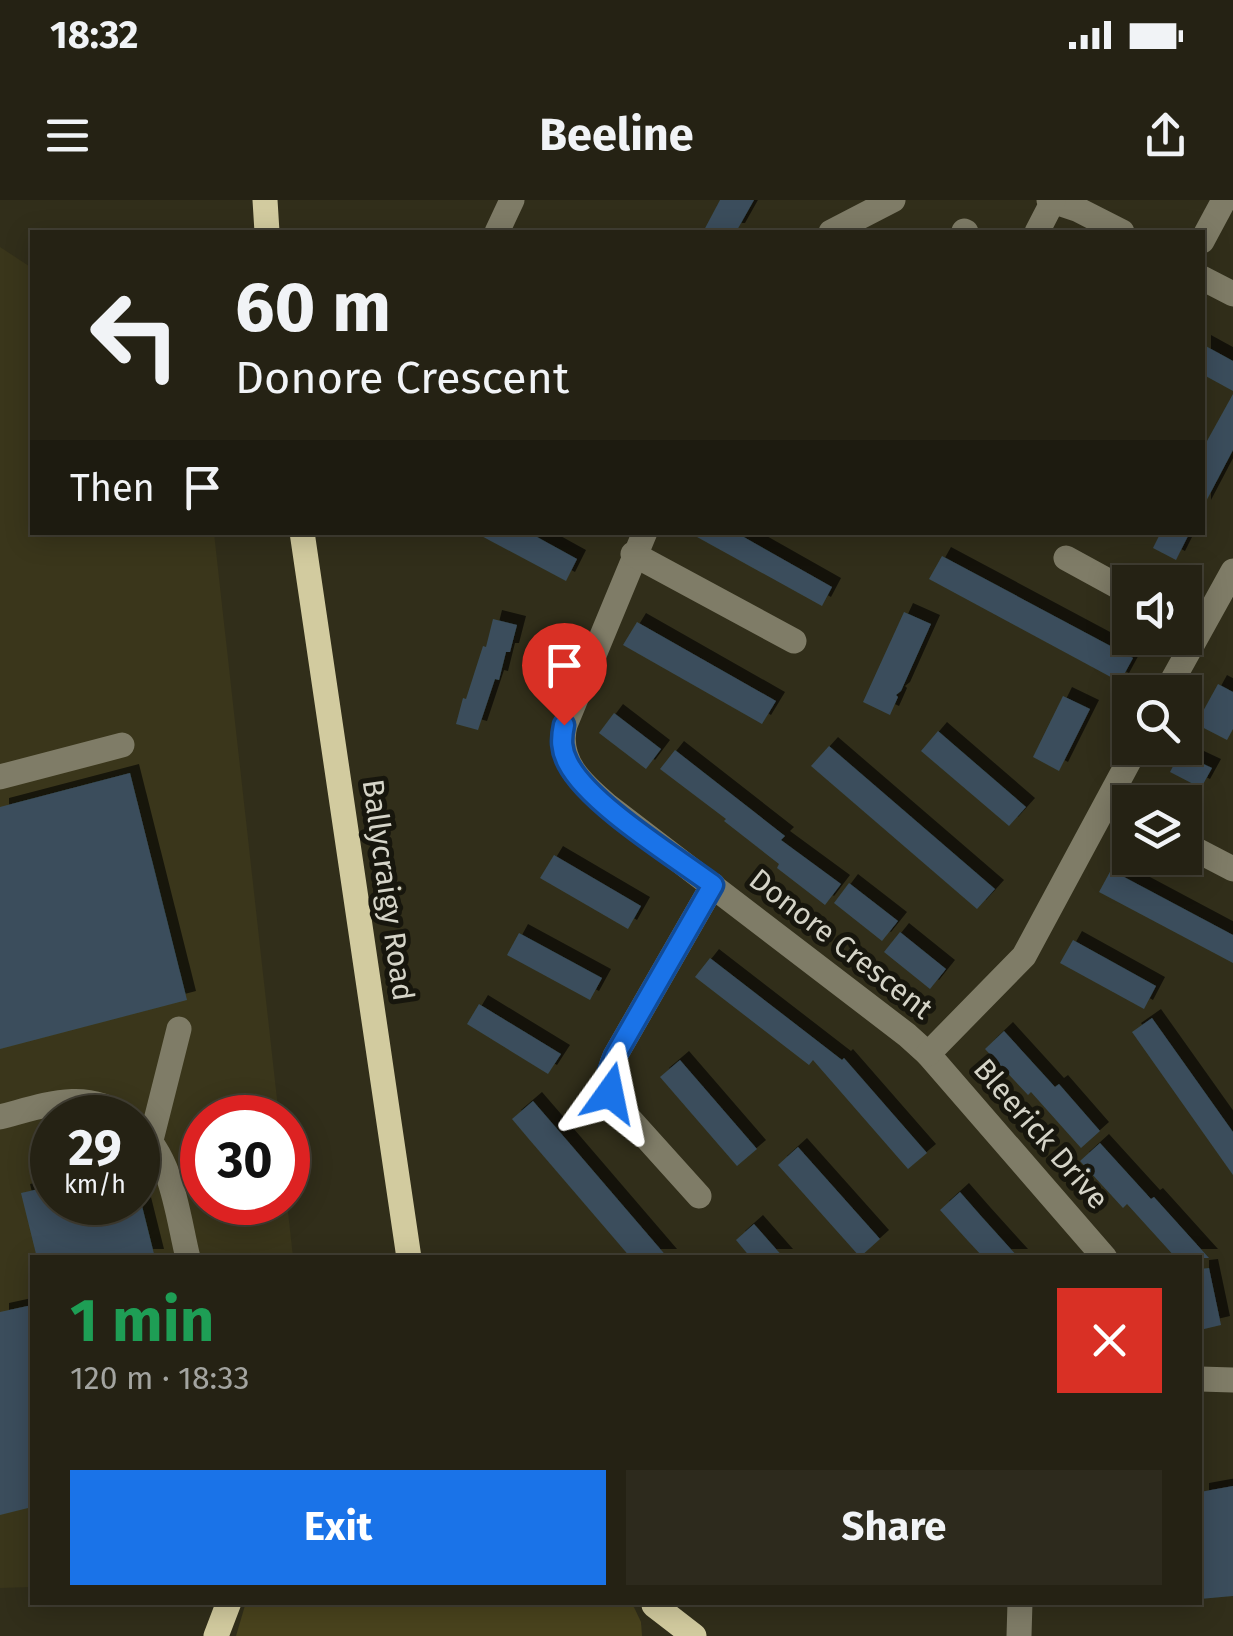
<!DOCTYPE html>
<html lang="en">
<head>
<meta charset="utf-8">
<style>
  body { margin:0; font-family:"Fira Sans",sans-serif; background:#2d2a1d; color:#f1f3f6; height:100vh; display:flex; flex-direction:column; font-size:38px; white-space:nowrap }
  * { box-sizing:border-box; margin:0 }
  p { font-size:32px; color:#a3a4a0 }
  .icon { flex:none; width:55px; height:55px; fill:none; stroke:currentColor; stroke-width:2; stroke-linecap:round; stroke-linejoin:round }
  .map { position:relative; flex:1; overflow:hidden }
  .sheet { position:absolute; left:30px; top:1055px; width:1172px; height:350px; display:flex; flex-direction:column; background:#252214; border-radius:0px; box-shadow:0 5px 25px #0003,0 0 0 2px #423f34 }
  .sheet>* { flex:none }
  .hud { position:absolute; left:30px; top:30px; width:1175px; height:305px; border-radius:0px; box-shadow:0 5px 25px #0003,0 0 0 2px #423f34; background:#252214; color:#f1f3f6; overflow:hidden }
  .tools { position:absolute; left:1112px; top:365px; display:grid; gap:20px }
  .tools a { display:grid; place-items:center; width:90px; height:90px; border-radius:0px; background:#252214; box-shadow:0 5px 25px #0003,0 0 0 2px #423f34; font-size:50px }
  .speed { position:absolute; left:30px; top:895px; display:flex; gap:20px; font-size:50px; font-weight:700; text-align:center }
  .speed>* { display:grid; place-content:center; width:130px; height:130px; border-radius:50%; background:#252214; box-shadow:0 5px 25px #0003,0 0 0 2px #423f34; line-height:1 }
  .speed small { font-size:25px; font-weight:400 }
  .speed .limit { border:15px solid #d22; background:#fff; color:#111 }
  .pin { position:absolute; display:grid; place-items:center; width:85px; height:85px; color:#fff; margin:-102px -42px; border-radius:50% 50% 50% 0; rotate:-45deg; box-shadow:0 0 10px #0007 }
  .pin .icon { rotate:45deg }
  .me { position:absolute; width:110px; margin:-55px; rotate:12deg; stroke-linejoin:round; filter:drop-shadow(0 0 8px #0008) }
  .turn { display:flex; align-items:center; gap:35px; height:210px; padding:0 40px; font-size:45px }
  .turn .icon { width:130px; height:130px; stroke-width:2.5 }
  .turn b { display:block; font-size:70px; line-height:85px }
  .then { display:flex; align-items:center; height:95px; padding:0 40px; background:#0003; gap:20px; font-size:38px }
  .round { display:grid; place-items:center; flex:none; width:105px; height:105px; border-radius:0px; background:#2d2a1d }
  .head { display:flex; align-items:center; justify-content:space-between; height:170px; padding:0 40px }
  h1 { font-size:60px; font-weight:700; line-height:75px; color:#1e9e55 }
  .cta { display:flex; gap:20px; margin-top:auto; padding:20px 40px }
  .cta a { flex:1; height:115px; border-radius:0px; background:#1a73e8; color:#fff; font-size:40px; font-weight:700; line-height:115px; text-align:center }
  .cta a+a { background:#2d2a1d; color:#f1f3f6 }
  .status { display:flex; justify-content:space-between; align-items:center; height:70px; padding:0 50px; background:#252214; direction:ltr }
  .status svg { height:28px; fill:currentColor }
  header { display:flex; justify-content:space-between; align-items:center; height:130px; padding:0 40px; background:#252214; font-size:45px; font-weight:700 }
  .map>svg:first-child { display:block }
  .built { fill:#3a361b; fill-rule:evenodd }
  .green { fill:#49431d }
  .building { fill:#3a4e5b; filter:url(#shadow) }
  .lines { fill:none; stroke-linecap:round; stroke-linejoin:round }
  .minor { stroke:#7f7c67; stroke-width:25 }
  .major { stroke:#d2cb9f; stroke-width:25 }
  .route-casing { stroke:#114b97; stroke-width:25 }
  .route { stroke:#1a73e8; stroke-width:18 }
  .labels { text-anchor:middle; stroke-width:10; stroke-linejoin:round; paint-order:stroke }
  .street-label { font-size:30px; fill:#d5d4c8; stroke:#17160d }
</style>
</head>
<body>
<div class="status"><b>18:32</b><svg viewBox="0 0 49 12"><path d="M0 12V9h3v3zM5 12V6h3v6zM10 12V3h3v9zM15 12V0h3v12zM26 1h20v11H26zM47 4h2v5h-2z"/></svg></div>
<header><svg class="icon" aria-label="menu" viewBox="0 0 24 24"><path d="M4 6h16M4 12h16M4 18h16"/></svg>Beeline<svg class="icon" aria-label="share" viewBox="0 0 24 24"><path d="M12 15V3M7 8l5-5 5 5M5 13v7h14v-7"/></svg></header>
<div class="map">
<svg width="1233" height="1436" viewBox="0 0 1233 1436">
  <defs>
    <filter id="shadow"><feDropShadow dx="9" dy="-9" stdDeviation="0" flood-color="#0009"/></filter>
  </defs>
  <rect width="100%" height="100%" fill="#312e1a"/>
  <path class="built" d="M0,47L32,68V332L214,333L279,917L202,918V1002L287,1003L293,1057L32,1058V1387L0,1388ZM52,918H138V1002H52Z"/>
  <path class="green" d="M246,1402L632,1403L641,1422L642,1436H236Z"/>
  <g class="building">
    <path d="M720,0H754L736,32H703Z"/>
    <path d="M1202,144L1233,161V191L1202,174Z"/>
    <path d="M1233,194V250L1202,309V250Z"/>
    <path d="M474,332H528L577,359L566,381Z"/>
    <path d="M688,332H735L832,387L822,406Z"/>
    <path d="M1161,332H1190L1176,360L1153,348Z"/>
    <path d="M942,356L1133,458L1120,482L929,379Z"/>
    <path d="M904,412L931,424L901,491L896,495L898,497L890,515L863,502Z"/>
    <path d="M493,419L517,425L510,452H506L499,480L495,479L478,530L456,524L463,498L466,499L483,446L486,447Z"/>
    <path d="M637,422L776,501L762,524L623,445Z"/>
    <path d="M1218,484L1233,492V529L1227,540L1196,524Z"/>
    <path d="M1063,496L1090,509L1059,571L1033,557Z"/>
    <path d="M614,513L661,549L646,569L599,533Z"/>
    <path d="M938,531L1026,607L1009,626L921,551Z"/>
    <path d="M829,546L995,689L977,709L811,566Z"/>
    <path d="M675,550L785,636L781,640L841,684L825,705L777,668L779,664L724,621L726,619L660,569Z"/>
    <path d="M1180,553L1212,568L1201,588L1170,572Z"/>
    <path d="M130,573L187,800L0,849V607Z"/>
    <path d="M554,655L641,706L628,729L540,678Z"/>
    <path d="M1111,670L1233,735V763L1099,692Z"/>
    <path d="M849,683L898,721L882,741L834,703Z"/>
    <path d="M900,732L946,769L930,789L884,752Z"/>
    <path d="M519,733L602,778L590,800L507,755Z"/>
    <path d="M1073,740L1156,786L1144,809L1060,763Z"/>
    <path d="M710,758L842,860L844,858L927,953L908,969L813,860L809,865L695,777Z"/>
    <path d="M479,804L561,854L548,874L467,824Z"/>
    <path d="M1152,818L1233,932V975L1132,832Z"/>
    <path d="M1004,831L1055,887L1059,884L1100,931L1081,948L1031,892L1028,895L985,849Z"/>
    <path d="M680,860L757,949L737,966L660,877Z"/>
    <path d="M533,901L565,938L668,1058H631L528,938L512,919Z"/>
    <path d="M1100,943L1151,999L1154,997L1209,1058H1176L1127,1004L1123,1008L1080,961Z"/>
    <path d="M798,947L880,1039L860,1057L778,965Z"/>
    <path d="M52,986V1002H141L155,1058H37L21,993Z"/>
    <path d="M960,992L981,1016L1019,1058H984L969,1042L940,1010Z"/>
    <path d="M754,1024L784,1058H751L736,1040Z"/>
    <path d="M1209,1068L1221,1125L1200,1130V1069Z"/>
    <path d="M32,1105V1307L0,1315V1112Z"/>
    <path d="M1233,1286V1396L1200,1399V1292Z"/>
  </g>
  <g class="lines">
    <g class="minor">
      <path d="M1049,0L1079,10L1122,32"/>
      <path d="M964,31L966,32"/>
      <path d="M497,32L512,0"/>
      <path d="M831,32L893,0"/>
      <path d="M1037,32L1053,1"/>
      <path d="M1202,41L1224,0"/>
      <path d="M1202,78L1233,94"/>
      <path d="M645,332L565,525C556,561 582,584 608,606L907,835L928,854L1105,1058"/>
      <path d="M633,354L794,441"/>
      <path d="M1066,358L1130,393"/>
      <path d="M1166,492L1233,371"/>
      <path d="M0,577L122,545"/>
      <path d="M1185,644L1233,669"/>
      <path d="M928,854L1024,756L1136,548"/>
      <path d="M0,917C43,906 86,888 125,918"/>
      <path d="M138,928C173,960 177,1013 188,1058"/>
      <path d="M151,940L179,829"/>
      <path d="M699,996L617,905C606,888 607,874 615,856L713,685"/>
      <path d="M1200,1179L1233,1180"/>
      <path d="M1019,1436L1020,1402"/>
    </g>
    <g class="major">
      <path d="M265,0L267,32"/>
      <path d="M302,332L409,1058"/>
      <path d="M654,1405L694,1436"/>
      <path d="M216,1436L229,1402"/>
    </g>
  </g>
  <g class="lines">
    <g class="route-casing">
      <path id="route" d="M564,525C561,539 561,550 568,563C589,604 674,656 713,685L615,856L609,872L610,893"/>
    </g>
    <use href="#route" class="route"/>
  </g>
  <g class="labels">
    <g class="street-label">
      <text transform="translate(388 690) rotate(82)" y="10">Ballycraigy Road</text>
      <text transform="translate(841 744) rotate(38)" y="10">Donore Crescent</text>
      <text transform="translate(1041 934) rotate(49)" y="10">Bleerick Drive</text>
    </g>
  </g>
</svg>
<div class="tools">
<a><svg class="icon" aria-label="sound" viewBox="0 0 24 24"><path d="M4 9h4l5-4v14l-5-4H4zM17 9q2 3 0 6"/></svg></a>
<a><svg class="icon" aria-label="search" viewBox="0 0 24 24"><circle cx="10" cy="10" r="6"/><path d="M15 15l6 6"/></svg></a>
<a><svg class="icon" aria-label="layers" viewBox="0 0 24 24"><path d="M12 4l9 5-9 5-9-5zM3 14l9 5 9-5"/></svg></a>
</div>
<div class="speed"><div>29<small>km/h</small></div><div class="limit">30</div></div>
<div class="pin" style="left:564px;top:525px;background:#d93025"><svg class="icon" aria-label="arrive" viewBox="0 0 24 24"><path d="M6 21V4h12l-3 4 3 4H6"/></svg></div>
<svg class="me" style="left:610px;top:893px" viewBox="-20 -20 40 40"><path d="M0-17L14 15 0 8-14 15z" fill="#1a73e8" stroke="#fff" stroke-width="4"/></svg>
<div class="hud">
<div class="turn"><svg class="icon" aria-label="left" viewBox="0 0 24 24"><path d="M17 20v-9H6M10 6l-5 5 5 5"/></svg><div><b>60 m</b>Donore Crescent</div></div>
<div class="then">Then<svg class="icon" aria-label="arrive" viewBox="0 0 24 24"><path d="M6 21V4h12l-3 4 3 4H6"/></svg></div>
</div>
<section class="sheet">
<div class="head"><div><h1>1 min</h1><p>120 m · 18:33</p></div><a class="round" style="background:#d93025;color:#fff"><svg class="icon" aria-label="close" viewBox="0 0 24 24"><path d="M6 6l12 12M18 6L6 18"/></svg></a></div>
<div class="cta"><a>Exit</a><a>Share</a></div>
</section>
</div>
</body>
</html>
